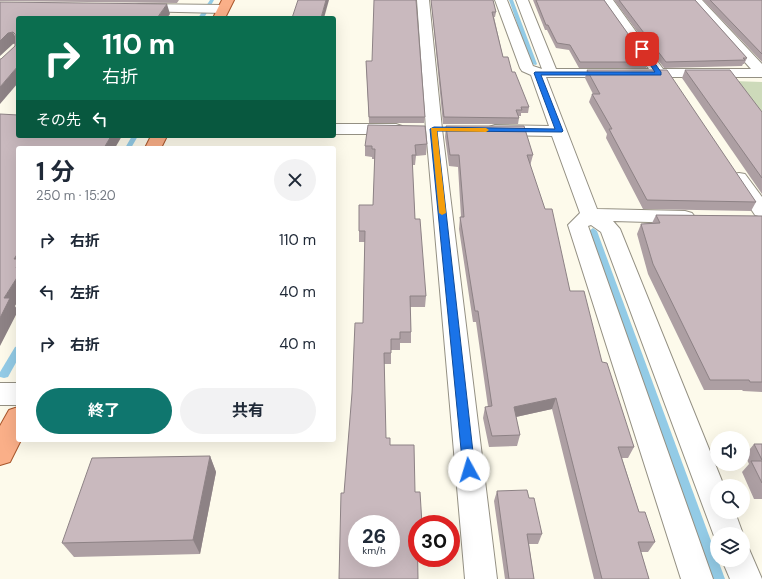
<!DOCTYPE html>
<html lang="ja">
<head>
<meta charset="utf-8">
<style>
  body { margin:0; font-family:"DM Sans","Noto Sans JP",sans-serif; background:#f2f2f3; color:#1f2937; height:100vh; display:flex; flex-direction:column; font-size:15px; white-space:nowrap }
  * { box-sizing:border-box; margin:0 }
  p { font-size:13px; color:#747a83 }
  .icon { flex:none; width:22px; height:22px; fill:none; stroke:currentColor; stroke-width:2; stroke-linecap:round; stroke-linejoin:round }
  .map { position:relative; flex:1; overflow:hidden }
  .details { position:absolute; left:16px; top:146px; width:320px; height:296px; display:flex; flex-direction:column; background:#fff; border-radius:4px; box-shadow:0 4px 16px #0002 }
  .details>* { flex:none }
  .top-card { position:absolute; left:16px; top:16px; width:320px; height:122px; border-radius:4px; box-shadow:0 4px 16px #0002; background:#0b6e4f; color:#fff; overflow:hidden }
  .tools { position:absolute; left:710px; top:431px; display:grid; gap:8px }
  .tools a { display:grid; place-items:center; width:40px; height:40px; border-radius:50%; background:#fff; box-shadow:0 4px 16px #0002; font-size:20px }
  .speed { position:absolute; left:348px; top:515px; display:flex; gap:8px; font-size:20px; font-weight:700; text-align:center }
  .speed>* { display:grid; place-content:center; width:52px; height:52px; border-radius:50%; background:#fff; box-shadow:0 4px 16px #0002; line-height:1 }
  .speed small { font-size:10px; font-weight:400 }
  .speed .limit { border:6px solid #d22; background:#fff; color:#111 }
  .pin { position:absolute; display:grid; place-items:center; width:34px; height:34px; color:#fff; margin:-17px; border-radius:8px; box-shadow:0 2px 6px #0006 }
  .me { position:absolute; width:44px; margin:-22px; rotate:354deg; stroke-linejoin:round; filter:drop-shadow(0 0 3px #0008) }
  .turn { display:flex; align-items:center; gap:14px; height:84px; padding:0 20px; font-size:18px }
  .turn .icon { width:52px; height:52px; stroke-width:2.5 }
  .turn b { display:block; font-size:28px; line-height:34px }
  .then { display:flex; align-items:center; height:38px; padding:0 20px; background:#0003; gap:8px; font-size:15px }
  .round { display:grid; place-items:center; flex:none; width:42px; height:42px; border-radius:21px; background:#f2f2f3 }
  .overview { display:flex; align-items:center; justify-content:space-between; height:68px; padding:0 20px }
  h1 { font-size:24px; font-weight:700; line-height:30px }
  .cta { display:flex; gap:8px; margin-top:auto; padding:8px 20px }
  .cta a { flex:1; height:46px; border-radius:24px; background:#0f766e; color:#fff; font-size:16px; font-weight:700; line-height:46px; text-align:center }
  .cta a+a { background:#f2f2f3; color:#1f2937 }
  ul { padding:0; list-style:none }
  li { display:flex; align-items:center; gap:12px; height:52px; padding:0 20px }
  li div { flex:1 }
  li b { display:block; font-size:15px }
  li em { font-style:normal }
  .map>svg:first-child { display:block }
  .green { fill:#cddaba }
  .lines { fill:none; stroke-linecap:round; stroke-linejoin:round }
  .stream { fill:#93cbe6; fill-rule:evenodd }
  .minor-casing { stroke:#949083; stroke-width:2 }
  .major-casing { stroke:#a7552a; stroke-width:2 }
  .minor { fill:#fff; fill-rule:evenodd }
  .major { fill:#faaf88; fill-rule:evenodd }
  .wall { fill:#ad9fa3 }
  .shaded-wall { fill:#8d8285 }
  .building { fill:#c9b9be; stroke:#8d8285; fill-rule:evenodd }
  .route { fill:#1a73e8; stroke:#114b97 }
  .slow { fill:#f59e0b }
</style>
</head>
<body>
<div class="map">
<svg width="762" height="579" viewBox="0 0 762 579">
  <rect width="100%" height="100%" fill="#fdfaeb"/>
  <path class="green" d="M733,81L762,82V117Z"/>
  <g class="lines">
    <g class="stream">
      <path d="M210,0H214L204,18H198Z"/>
      <path d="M509,0H513L537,64L536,65L531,64Z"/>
      <path d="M132,136H138L131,148H125Z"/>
      <path d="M593,228L597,231L725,579H711L589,231Z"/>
      <path d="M18,346V359L8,377L4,378L0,377V372L15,347Z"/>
    </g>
    <g class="minor-casing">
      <g id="minor">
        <path d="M417,0H429L442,129L497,579H465L426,129Z"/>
        <path d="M495,0H507L533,66L542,69L516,0H528L556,69H649L601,0H613L663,69H751L690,0H702L762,64V77H546L597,209L685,211L692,213L695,217L692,221L685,223L613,221L620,229L724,486H717V512H735L743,534H717V544L601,232L591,225L588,226L713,579H681L568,225L580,213L552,136L495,135L489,133L487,130L489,127L495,125L549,126L531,75L522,71L520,68Z"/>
        <path d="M139,4L223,5L227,6L229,9L227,12L223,13L135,11L133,8L135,5Z"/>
        <path d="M334,124H396L402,126L404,129L402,132L396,134H334Z"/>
        <path d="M739,173L745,174L762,197V217L755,215L730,178L733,174Z"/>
        <rect x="0" y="383" width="18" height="22"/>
        <path d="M743,546L749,549L762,579H730L722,560H743Z"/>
      </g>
    </g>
    <g class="major-casing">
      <g id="major">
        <path d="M222,0H234L225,18H213Z"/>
        <path d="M151,136H167L161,148H145Z"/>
        <path d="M18,407V440H21L10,462L0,465V426L9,410Z"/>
      </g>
    </g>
    <use href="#minor" class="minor"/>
    <use href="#major" class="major"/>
  </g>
  <g class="wall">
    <path d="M0,0H179L177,3L0,1Z"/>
    <path d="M431,0H493L496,12L495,17H494L503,57L512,72L529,107L528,113H521V116H518L519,118L518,124H443Z"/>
    <path d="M533,0H604L648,62L646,68H579L569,50L556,48L547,30H545Z"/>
    <path d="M614,0H695L747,58L744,64H743L742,66L664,68Z"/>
    <path d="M703,0H762V62Z"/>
    <path d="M366,61L425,117L424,123H369Z"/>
    <path d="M587,70L756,202L751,211L643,209L606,138L607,134L589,102L592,94H593L585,78Z"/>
    <path d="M685,70L762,112V194L682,78Z"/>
    <path d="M446,126L533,155L530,166L570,291L602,362L634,447L628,458H622L639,512L655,542L648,552H641L649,579H594L552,409L516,417L520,435L517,446L489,447L483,418L485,407H488L476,322H473L459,229L460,217H461L458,167L449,166L445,137Z"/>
    <path d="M427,144L426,155L416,156L415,165H412L415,219L426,296L425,307H410L411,332V343H400V350H391V364H384L344,493L363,323L365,242H359V231L373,205L375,159H372V157L365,156V146Z"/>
    <path d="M656,215L762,216V392L743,391L742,390H704L648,274L637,234L641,224L652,223Z"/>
    <path d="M754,444H762V499H754L742,472L749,464L745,455Z"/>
    <path d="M210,456L216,472L200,554L74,557L62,543Z"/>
    <path d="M497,491L529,498L542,534L538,544H529L534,579H505L494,501Z"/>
  </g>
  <g class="shaded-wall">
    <path d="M326,0H329L324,18H321Z"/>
    <path d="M167,4L170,14L167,18H157Z"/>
    <path d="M13,32L18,43L13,44L0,56V41L8,33Z"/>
    <path d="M18,66V83L0,104V87Z"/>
    <path d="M111,136H122L115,148H104Z"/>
    <path d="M18,253V272L16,268L14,259Z"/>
    <path d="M18,276V301L15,306L18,311L0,346V318L4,298Z"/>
    <path d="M556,398L552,409L511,418L514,407Z"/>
    <path d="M210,456L216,472L200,554L193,540Z"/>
  </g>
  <g class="building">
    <path d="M298,0H326L321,18H292Z"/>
    <path d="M374,0H416L425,117H369L366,61H372Z"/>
    <path d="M431,0H493L496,12H492L503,57H508L512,72H515L529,107H521L522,110H516L519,118L444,117Z"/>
    <path d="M536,0H604L648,62H580L570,45L557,43L548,25H546Z"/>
    <path d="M619,0H695L747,58H743L745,60L666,62Z"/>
    <path d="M710,0H762V54Z"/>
    <path d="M0,2L167,4L157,18H18V66L0,87V59H1L15,46V34L13,32L8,33L0,41Z"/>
    <path d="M587,70H667L756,202L647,200L609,129H612L592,94H600Z"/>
    <path d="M685,70H730L762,112V178Z"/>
    <path d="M0,114L18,115V136H111L104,148H18V253L14,259H18V264L16,268H18V276L4,298H10L0,318Z"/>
    <path d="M368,125L425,126L427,144L415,145L416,155H412L415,219H420L426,296H410L411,332H400V339H391V353H384L386,438H390V445H414L415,492H420L422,524H417L418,579H339L341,493H344L352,393L355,323H363L365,231H359V205H373L375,149H372V146H365ZM357,524H391V558H357Z"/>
    <path d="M446,126H524L533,155H527L545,209H552L570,291H584L602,362L607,363L634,447H618L639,512H645L655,542H638L649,579H602L556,398L514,407L520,435L492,436L485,407L492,406L478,311H475L460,217H464L459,155H450Z"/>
    <path d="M656,215L762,216V382H750L749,380H710L653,264L641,224L660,223Z"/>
    <path d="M754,444H762V460Z"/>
    <path d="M210,456L193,540L62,543L92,458Z"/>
    <path d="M751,461H762V483Z"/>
    <path d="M527,490L529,498H534L542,534H527L534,579H509L497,491Z"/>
  </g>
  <path class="route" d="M642,47L644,48L661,72V75H541L563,131L562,132L437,131L475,470L473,474L469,476L465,474L463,470L430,129L434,127L555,129L534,73L535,72H655L639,49Z"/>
  <path class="slow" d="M431,128H486L489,130L486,132L437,131L446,213L442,215L439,213Z"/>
</svg>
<div class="tools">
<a><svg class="icon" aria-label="sound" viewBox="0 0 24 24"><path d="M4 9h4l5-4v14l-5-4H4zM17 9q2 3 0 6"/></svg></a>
<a><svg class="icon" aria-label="search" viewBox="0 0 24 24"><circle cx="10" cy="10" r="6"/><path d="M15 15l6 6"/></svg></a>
<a><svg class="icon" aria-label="layers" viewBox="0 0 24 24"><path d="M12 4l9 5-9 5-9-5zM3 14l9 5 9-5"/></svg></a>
</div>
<div class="speed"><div>26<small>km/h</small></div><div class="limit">30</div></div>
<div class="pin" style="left:642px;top:49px;background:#d93025"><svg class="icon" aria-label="arrive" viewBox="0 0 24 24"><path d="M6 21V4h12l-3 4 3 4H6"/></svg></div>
<svg class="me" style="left:469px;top:470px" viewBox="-20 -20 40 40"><circle r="19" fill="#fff"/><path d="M0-13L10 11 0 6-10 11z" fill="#1a73e8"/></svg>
<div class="top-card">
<div class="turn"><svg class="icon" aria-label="right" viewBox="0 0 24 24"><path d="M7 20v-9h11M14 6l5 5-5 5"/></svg><div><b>110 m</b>右折</div></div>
<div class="then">その先<svg class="icon" aria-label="left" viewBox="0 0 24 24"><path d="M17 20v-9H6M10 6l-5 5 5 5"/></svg></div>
</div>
<section class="details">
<div class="overview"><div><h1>1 分</h1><p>250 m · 15:20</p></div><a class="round"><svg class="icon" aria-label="close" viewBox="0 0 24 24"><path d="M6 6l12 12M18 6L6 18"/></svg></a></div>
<ul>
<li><svg class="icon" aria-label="right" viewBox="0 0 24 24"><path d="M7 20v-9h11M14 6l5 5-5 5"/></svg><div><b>右折</b></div><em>110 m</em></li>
<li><svg class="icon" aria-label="left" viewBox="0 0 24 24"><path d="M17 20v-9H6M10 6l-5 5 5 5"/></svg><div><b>左折</b></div><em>40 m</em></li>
<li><svg class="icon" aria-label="right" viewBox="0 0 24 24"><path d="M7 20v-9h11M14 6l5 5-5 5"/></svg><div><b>右折</b></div><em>40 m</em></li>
</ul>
<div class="cta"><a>終了</a><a>共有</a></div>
</section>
</div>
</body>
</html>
